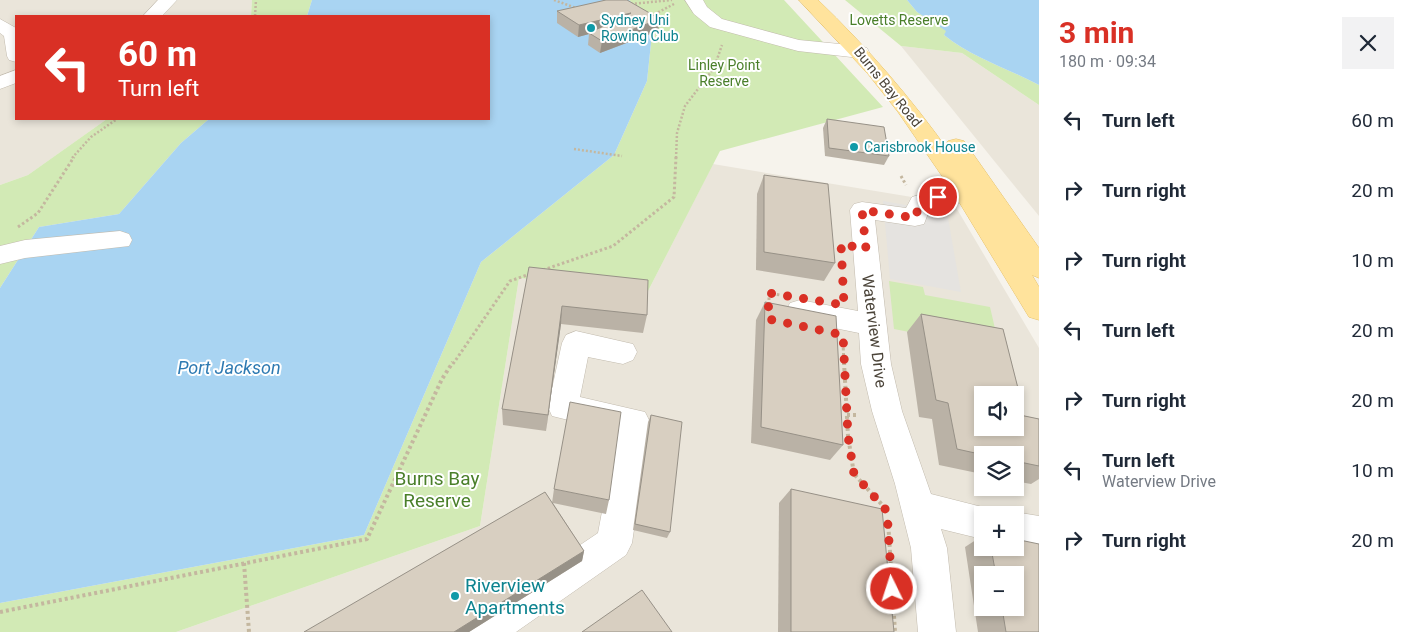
<!DOCTYPE html>
<html lang="en">
<head>
<meta charset="utf-8">
<style>
  body { margin:0; font-family:Roboto,sans-serif; background:#f2f2f3; color:#1f2937; height:100vh; display:flex; flex-direction:column; font-size:19px; white-space:nowrap }
  * { box-sizing:border-box; margin:0 }
  p { font-size:16px; color:#747a83 }
  .icon { flex:none; width:28px; height:28px; fill:none; stroke:currentColor; stroke-width:2; stroke-linecap:round; stroke-linejoin:round }
  .map { position:relative; flex:1; overflow:hidden }
  .sheet { display:flex; flex-direction:column; background:#fff; width:375px }
  .sheet>* { flex:none }
  .guide { position:absolute; left:15px; top:15px; width:475px; height:105px; border-radius:0px; box-shadow:0 2px 8px #0003; background:#d93025; color:#fff; overflow:hidden }
  .tools { position:absolute; left:974px; top:386px; display:grid; gap:10px }
  .tools a { display:grid; place-items:center; width:50px; height:50px; border-radius:0px; background:#fff; box-shadow:0 2px 8px #0003; font-size:25px }
  .pin { position:absolute; display:grid; place-items:center; width:42px; height:42px; color:#fff; margin:-21px; border:2px solid #fff; border-radius:50%; box-shadow:0 1px 5px #0007 }
  .me { position:absolute; width:55px; margin:-28px; rotate:356deg; stroke-linejoin:round; filter:drop-shadow(0 0 4px #0008) }
  .turn { display:flex; align-items:center; gap:18px; height:105px; padding:0 20px; font-size:22px }
  .turn .icon { width:65px; height:65px; stroke-width:2.5 }
  .turn b { display:block; font-size:35px; line-height:42px }
  .round { display:grid; place-items:center; flex:none; width:52px; height:52px; border-radius:0px; background:#f2f2f3 }
  .summary { display:flex; align-items:center; justify-content:space-between; height:85px; padding:0 20px }
  h1 { font-size:30px; font-weight:700; line-height:38px; color:#d93025 }
  ul { padding:0; list-style:none }
  li { display:flex; align-items:center; gap:15px; height:70px; padding:0 20px }
  li div { flex:1 }
  li b { display:block; font-size:19px }
  li em { font-style:normal }
  main { display:flex; flex:1; min-height:0 }
  .map>svg:first-child { display:block }
  .residential { fill:#eae5da; fill-rule:evenodd }
  .green { fill:#d2eab5 }
  .parking { fill:#e5e3e0 }
  .water { fill:#a9d4f2 }
  .lines { fill:none; stroke-linecap:round; stroke-linejoin:round }
  .minor-casing { stroke:#c2bbae; stroke-width:1 }
  .major-casing { stroke:#e6c16a; stroke-width:1 }
  .path-far2 { stroke:#c4b79f; stroke-width:2.5; stroke-dasharray:2 2; stroke-linecap:butt }
  .path-far1 { stroke:#c4b79f; stroke-width:3; stroke-dasharray:2.5 2.5; stroke-linecap:butt }
  .path { stroke:#c4b79f; stroke-width:4; stroke-dasharray:3 3; stroke-linecap:butt }
  .minor { fill:#fff; fill-rule:evenodd }
  .major { fill:#ffe39c; fill-rule:evenodd }
  .wall { fill:#bab2a6; fill-rule:evenodd }
  .shaded-wall { fill:#979187 }
  .building { fill:#d8cfc1; stroke:#979187 }
  .route { stroke:#d93025; stroke-width:9; stroke-dasharray:0 16.2 }
  .culture-dot { fill:#0f9aa8; stroke:#fff; stroke-width:2 }
  .labels { text-anchor:middle; stroke-width:4; stroke-linejoin:round; paint-order:stroke }
  .far-culture-label { font-size:14px; fill:#0d838f; stroke:#fff; text-anchor:start }
  .far-park-label { font-size:14px; fill:#4a7f2a; stroke:#fff }
  .far-street-label { font-size:14px; fill:#4b4439; stroke:#fff }
  .street-label { font-size:16px; fill:#4b4439; stroke:#fff }
  .water-label { font-size:18px; font-style:italic; fill:#2e7ab2; stroke:#fff }
  .near-park-label { font-size:19px; fill:#4a7f2a; stroke:#fff }
  .near-culture-label { font-size:19px; fill:#0d838f; stroke:#fff; text-anchor:start }
</style>
</head>
<body>
<main>
<div class="map">
<svg width="1039" height="632" viewBox="0 0 1039 632">
  <rect width="100%" height="100%" fill="#f6f3ec"/>
  <g class="residential">
    <path d="M0,0H252L251,16H16V119H107L28,175L0,185Z"/>
    <path d="M901,46L962,53L1039,105V216Z"/>
    <path d="M713,164L954,204L1039,348V632H176L480,526L519,278L648,291ZM982,395H1015V428H982ZM982,455H1015V488H982ZM982,515H1015V548H982ZM982,575H1015V608H982Z"/>
  </g>
  <g class="green">
    <path d="M252,0H312L307,16H251Z"/>
    <path d="M629,0H784L883,107L720,151L648,291L519,278L480,526L176,632H0V603L364,535L481,262L614,155L647,81L653,24Z"/>
    <path d="M845,0H907L917,12L947,31L944,35C973,58 1007,68 1039,85V105L962,53L901,46Z"/>
    <path d="M107,119H209L181,143L119,214L39,227L0,288V185L28,175Z"/>
    <path d="M889,281L923,287L925,295L990,307L1000,350L894,329Z"/>
  </g>
  <path class="parking" d="M883,201L947,212L961,292L890,279Z"/>
  <g class="water">
    <path d="M312,0H629L653,24L647,81L614,155L481,262L364,535L0,603V288L39,227L119,214L181,143L209,119H489V16H307Z"/>
    <path d="M907,0H1039V85C1007,68 973,58 944,35L946,31L917,12Z"/>
  </g>
  <g class="lines">
    <g class="minor-casing">
      <g id="minor">
        <path d="M158,0H177L162,16H143Z"/>
        <path d="M685,0H703L707,7L722,19L799,40L860,46L867,48L869,52L867,56L860,58L798,51L710,27L694,14Z"/>
        <path d="M0,19L16,28V62L9,60L7,56L4,36L0,33Z"/>
        <path d="M16,70V83L0,89V76Z"/>
        <path d="M965,186L973,188L977,194L973,200L930,208L924,224L915,226L875,220L891,364L902,411L931,494L994,510L996,515H982V539L941,529L947,548L956,632H918L911,548L895,484L872,411L861,364L859,333L790,319L786,311L790,303L800,300L858,311L850,210L854,204L862,202L906,208L912,197L938,189Z"/>
        <path d="M120,231L129,234L132,240L129,246L25,258L0,264V246L25,240Z"/>
        <path d="M576,331L633,344L637,352L633,360L623,364L588,357L580,397L645,412L650,422L632,543L626,555L516,632H464L470,619L598,533L617,432L552,416L548,407L562,343L566,335Z"/>
        <path d="M1015,512L1039,516V550L1015,546V515H1007Z"/>
      </g>
    </g>
    <g class="major-casing">
      <path id="major" d="M799,0H818C867,47 911,98 950,153L945,146L948,141L956,139L964,141L1039,248V278L1032,275L1039,287V320L1029,317L953,192L898,112L868,74Z"/>
    </g>
    <g class="path-far2">
      <path d="M554,0L576,8"/>
      <path d="M631,4L672,0"/>
      <path d="M255,16L256,0"/>
      <path d="M651,16L674,4"/>
      <path d="M574,149L622,156"/>
      <path d="M72,158L91,137L117,119"/>
      <path d="M676,158L677,133L685,106L714,68L722,45"/>
    </g>
    <g class="path-far1">
      <path d="M901,176L906,185"/>
      <path d="M18,227L38,213L74,157"/>
      <path d="M543,270L613,246L674,197L676,157"/>
      <path d="M769,305V293L780,295"/>
      <path d="M843,343L844,364"/>
      <path d="M453,364L510,281L530,274"/>
    </g>
    <g class="path">
      <path d="M844,362L848,436L854,474L886,509"/>
      <path d="M847,415H859"/>
      <path d="M888,520L895,632"/>
      <path d="M244,563L249,632"/>
      <path d="M0,612L367,539L442,379L453,362"/>
    </g>
    <use href="#minor" class="minor"/>
    <use href="#major" class="major"/>
  </g>
  <g class="wall">
    <path d="M557,11L658,31L600,53L588,45L589,34L578,37L557,23Z"/>
    <path d="M827,119L889,156L884,165L825,156L823,128Z"/>
    <path d="M764,175L835,263L824,281L756,270L757,194Z"/>
    <path d="M529,267L647,315L643,333L561,324L546,431L503,425L502,409Z"/>
    <path d="M765,302L843,445L830,460L751,443L756,320Z"/>
    <path d="M921,314L1003,329L1023,408L1016,414L1039,419V479L1031,484L1015,481V455H982V474L939,465L932,419L919,417L907,332ZM982,395H1015V428H982Z"/>
    <path d="M651,415L670,532L667,538L633,530L648,422Z"/>
    <path d="M554,489L609,500L606,514L553,503L584,551L582,561L469,632H304L552,503Z"/>
    <path d="M791,489L894,632H778L779,503Z"/>
    <path d="M982,536V548H1015L1039,632H978L965,547ZM982,575H1015V608H982Z"/>
  </g>
  <g class="shaded-wall">
    <path d="M631,13L589,33V34L578,37L579,25Z"/>
    <path d="M660,19L658,31L600,53L602,41Z"/>
    <path d="M562,306L561,324L546,431L548,415Z"/>
    <path d="M584,551L582,561L469,632H454Z"/>
  </g>
  <g class="building">
    <path d="M606,0H627L660,19L602,41L589,33L631,13L579,25L557,11Z"/>
    <path d="M827,119L884,127L889,156L829,148Z"/>
    <path d="M764,175L828,184L835,263L764,252Z"/>
    <path d="M529,267L648,280L647,315L562,306L548,415L502,409Z"/>
    <path d="M765,302L836,316L843,445L761,427Z"/>
    <path d="M921,314L1003,329L1023,408L1015,406V395H982V428H1015V414L1039,419V466L1015,461V455H984L957,449L948,403L936,400Z"/>
    <path d="M570,402L621,412L609,500L554,489Z"/>
    <path d="M651,415L682,422L670,532L635,524Z"/>
    <path d="M791,489L882,509L894,632H791Z"/>
    <path d="M545,492L584,551L454,632H304Z"/>
    <path d="M1015,539L1039,544V632H1006L1002,608H1015V575H996L991,548H1015Z"/>
    <path d="M642,590L672,632H582Z"/>
  </g>
  <g class="lines">
    <path class="route" d="M892,589L887,511L854,474L848,436L843,335L768,319L769,293L844,305L841,244L866,249L862,210L915,218L920,203L938,197"/>
  </g>
  <g class="culture-dot">
    <circle cx="591" cy="28" r="5"/>
    <circle cx="854" cy="147" r="5"/>
    <circle cx="455" cy="596" r="5"/>
  </g>
  <g class="labels">
    <g class="far-culture-label">
      <text x="601" y="25">Sydney Uni<tspan x="601" dy="16">Rowing Club</tspan></text>
      <text x="864" y="152">Carisbrook House</text>
    </g>
    <g class="far-park-label">
      <text x="899" y="25">Lovetts Reserve</text>
      <text x="724" y="70">Linley Point<tspan x="724" dy="16">Reserve</tspan></text>
    </g>
    <g class="far-street-label">
      <text transform="translate(888 87) rotate(51)" y="5">Burns Bay Road</text>
    </g>
    <g class="street-label">
      <text transform="translate(875 331) rotate(83)" y="6">Waterview Drive</text>
    </g>
    <g class="water-label">
      <text x="229" y="374">Port Jackson</text>
    </g>
    <g class="near-park-label">
      <text x="437" y="485">Burns Bay<tspan x="437" dy="22">Reserve</tspan></text>
    </g>
    <g class="near-culture-label">
      <text x="465" y="592">Riverview<tspan x="465" dy="22">Apartments</tspan></text>
    </g>
  </g>
</svg>
<div class="tools">
<a><svg class="icon" aria-label="sound" viewBox="0 0 24 24"><path d="M4 9h4l5-4v14l-5-4H4zM17 9q2 3 0 6"/></svg></a>
<a><svg class="icon" aria-label="layers" viewBox="0 0 24 24"><path d="M12 4l9 5-9 5-9-5zM3 14l9 5 9-5"/></svg></a>
<a>+</a>
<a>−</a>
</div>
<div class="pin" style="left:938px;top:197px;background:#d93025"><svg class="icon" aria-label="arrive" viewBox="0 0 24 24"><path d="M6 21V4h12l-3 4 3 4H6"/></svg></div>
<svg class="me" style="left:892px;top:589px" viewBox="-20 -20 40 40"><circle r="17" fill="#d93025" stroke="#fff" stroke-width="3"/><path d="M0-11L8 9 0 5-8 9z" fill="#fff"/></svg>
<div class="guide">
<div class="turn"><svg class="icon" aria-label="left" viewBox="0 0 24 24"><path d="M17 20v-9H6M10 6l-5 5 5 5"/></svg><div><b>60 m</b>Turn left</div></div>
</div>
</div>
<section class="sheet">
<div class="summary"><div><h1>3 min</h1><p>180 m · 09:34</p></div><a class="round"><svg class="icon" aria-label="close" viewBox="0 0 24 24"><path d="M6 6l12 12M18 6L6 18"/></svg></a></div>
<ul>
<li><svg class="icon" aria-label="left" viewBox="0 0 24 24"><path d="M17 20v-9H6M10 6l-5 5 5 5"/></svg><div><b>Turn left</b></div><em>60 m</em></li>
<li><svg class="icon" aria-label="right" viewBox="0 0 24 24"><path d="M7 20v-9h11M14 6l5 5-5 5"/></svg><div><b>Turn right</b></div><em>20 m</em></li>
<li><svg class="icon" aria-label="right" viewBox="0 0 24 24"><path d="M7 20v-9h11M14 6l5 5-5 5"/></svg><div><b>Turn right</b></div><em>10 m</em></li>
<li><svg class="icon" aria-label="left" viewBox="0 0 24 24"><path d="M17 20v-9H6M10 6l-5 5 5 5"/></svg><div><b>Turn left</b></div><em>20 m</em></li>
<li><svg class="icon" aria-label="right" viewBox="0 0 24 24"><path d="M7 20v-9h11M14 6l5 5-5 5"/></svg><div><b>Turn right</b></div><em>20 m</em></li>
<li><svg class="icon" aria-label="left" viewBox="0 0 24 24"><path d="M17 20v-9H6M10 6l-5 5 5 5"/></svg><div><b>Turn left</b><p>Waterview Drive</p></div><em>10 m</em></li>
<li><svg class="icon" aria-label="right" viewBox="0 0 24 24"><path d="M7 20v-9h11M14 6l5 5-5 5"/></svg><div><b>Turn right</b></div><em>20 m</em></li>
</ul>
</section>
</main>
</body>
</html>
